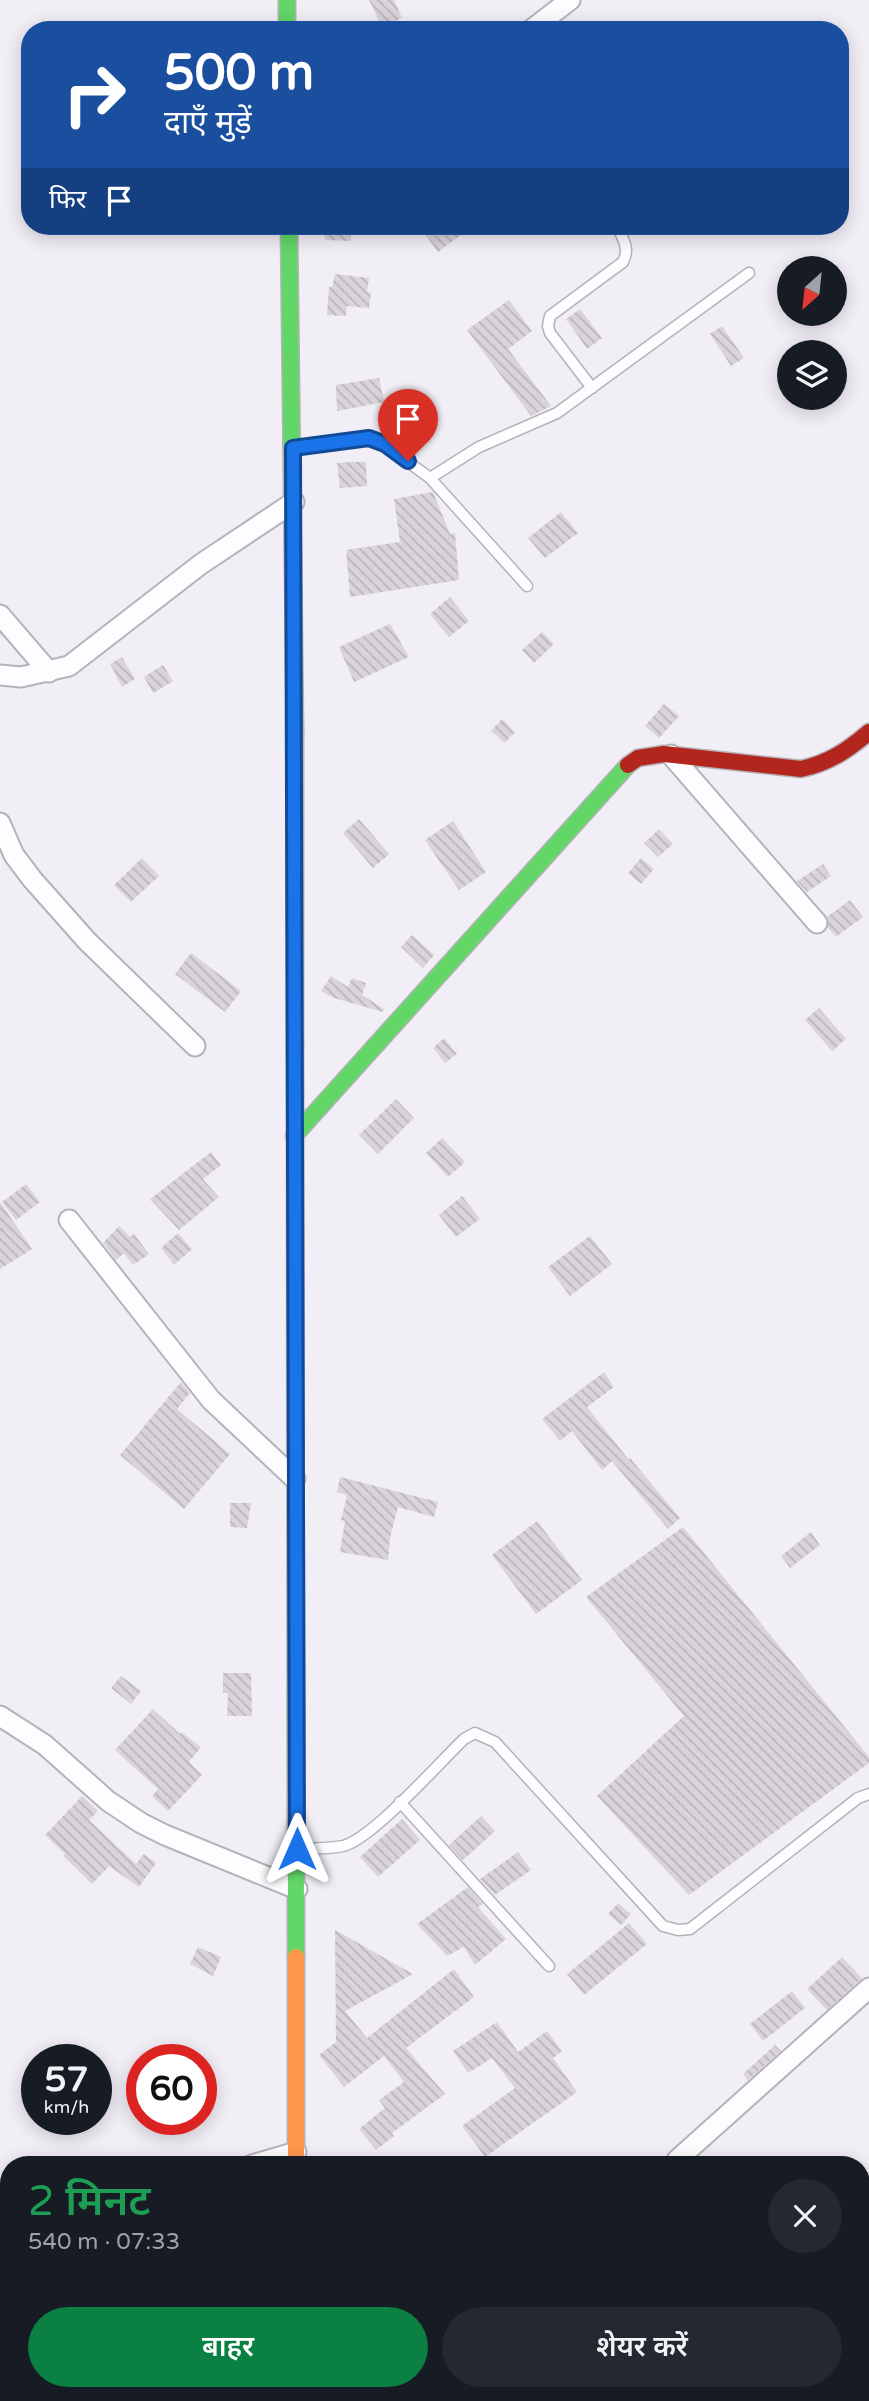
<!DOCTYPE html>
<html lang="hi">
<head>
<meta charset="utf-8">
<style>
  body { margin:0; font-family:"Varela Round","Noto Sans Devanagari",sans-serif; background:#242831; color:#f1f3f6; height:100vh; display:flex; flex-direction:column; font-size:26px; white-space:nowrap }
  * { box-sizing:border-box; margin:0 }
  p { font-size:23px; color:#9ea1a6 }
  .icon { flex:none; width:38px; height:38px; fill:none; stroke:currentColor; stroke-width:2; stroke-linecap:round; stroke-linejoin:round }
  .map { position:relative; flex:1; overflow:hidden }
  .details { position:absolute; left:0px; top:2156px; width:870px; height:245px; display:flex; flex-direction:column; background:#171b24; border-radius:28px 28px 0 0; box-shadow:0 4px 18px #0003 }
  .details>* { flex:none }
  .hud { position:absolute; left:21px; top:21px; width:828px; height:214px; border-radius:28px; box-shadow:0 4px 18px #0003; background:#1a4fa0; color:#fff; overflow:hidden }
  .needle { width:46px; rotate:207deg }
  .controls { position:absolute; left:777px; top:256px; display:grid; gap:14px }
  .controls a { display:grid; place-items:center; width:70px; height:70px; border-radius:50%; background:#171b24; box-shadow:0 4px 18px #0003; font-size:35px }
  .speed { position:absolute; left:21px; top:2044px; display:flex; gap:14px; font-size:35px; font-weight:700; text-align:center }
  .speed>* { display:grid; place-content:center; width:91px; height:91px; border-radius:50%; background:#171b24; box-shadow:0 4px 18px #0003; line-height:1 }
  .speed small { font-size:18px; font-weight:400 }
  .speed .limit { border:10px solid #d22; background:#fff; color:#111 }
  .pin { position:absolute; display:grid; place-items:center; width:60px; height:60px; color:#fff; margin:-72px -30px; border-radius:50% 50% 50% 0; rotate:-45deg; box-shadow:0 0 7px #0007 }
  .pin .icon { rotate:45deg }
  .me { position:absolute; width:77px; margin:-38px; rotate:0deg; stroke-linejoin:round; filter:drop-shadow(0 0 5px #0008) }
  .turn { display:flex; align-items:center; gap:24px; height:147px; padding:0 28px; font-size:32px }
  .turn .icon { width:91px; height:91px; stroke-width:2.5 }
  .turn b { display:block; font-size:49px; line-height:60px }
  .then { display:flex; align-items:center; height:66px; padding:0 28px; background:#0003; gap:14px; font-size:26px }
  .round { display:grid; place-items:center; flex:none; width:74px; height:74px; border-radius:37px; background:#242831 }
  .headline { display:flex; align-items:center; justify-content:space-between; height:119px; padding:0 28px }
  h1 { font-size:42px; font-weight:600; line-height:52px; color:#1e9e55 }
  .action { display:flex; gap:14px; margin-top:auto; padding:14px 28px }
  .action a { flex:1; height:80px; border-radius:42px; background:#0b8043; color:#fff; font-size:28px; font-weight:600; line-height:80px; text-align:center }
  .action a+a { background:#242831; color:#f1f3f6 }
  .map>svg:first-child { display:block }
  .building { fill:url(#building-back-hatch) }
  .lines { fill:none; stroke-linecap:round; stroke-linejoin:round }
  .lane-casing { stroke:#b5b2b8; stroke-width:13 }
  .street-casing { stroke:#b5b2b8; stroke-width:23 }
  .fast-casing { stroke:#b5b2b8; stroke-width:19 }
  .slow-casing { stroke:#b5b2b8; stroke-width:19 }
  .jam-casing { stroke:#b5b2b8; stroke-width:19 }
  .lane { stroke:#fdfcfe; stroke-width:10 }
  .street { stroke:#fdfcfe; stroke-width:19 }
  .fast { stroke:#63d668; stroke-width:16 }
  .slow { stroke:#ff974d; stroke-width:16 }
  .jam { stroke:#b3261e; stroke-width:16 }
  .route-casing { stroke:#114b97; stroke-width:18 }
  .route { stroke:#1a73e8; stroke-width:12 }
</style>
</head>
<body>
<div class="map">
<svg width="869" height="2401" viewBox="0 0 869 2401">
  <defs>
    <pattern id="building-back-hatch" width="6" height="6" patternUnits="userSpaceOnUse" patternTransform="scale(1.75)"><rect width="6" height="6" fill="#d8d4da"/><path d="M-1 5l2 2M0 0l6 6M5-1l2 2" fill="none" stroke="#b9b5bb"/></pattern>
  </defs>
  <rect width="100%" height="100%" fill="#f2eef6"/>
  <g class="building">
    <path d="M369,0H394L402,18L382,27Z"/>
    <path d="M324,226H351V241L325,240Z"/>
    <path d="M419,226H473L438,252Z"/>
    <path d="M335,274L369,278L367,292L371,293L369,308L347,306L346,316L327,315L329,287H332Z"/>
    <path d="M509,300L532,331L508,349L551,406L531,416L467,330Z"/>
    <path d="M580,309L602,338L587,349L566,319Z"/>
    <path d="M722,326L744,358L731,366L710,334Z"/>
    <path d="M379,378L384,402L337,411L336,385Z"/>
    <path d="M351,462H366L367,486L340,488L337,463Z"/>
    <path d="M433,492L450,534L455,533L459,580L350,597L346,550L400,542L394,499Z"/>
    <path d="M561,512L578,533L545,558L528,538Z"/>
    <path d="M450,597L469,621L449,637L430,614Z"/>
    <path d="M390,624L409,657L354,682L339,647Z"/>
    <path d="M542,632L554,644L534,663L522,650Z"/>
    <path d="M122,657L135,679L122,687L110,664Z"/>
    <path d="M163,665L173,681L153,693L144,677Z"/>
    <path d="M664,704L679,716L659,738L645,726Z"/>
    <path d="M502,719L515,732L505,743L491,731Z"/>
    <path d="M359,819L389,854L373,868L343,833Z"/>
    <path d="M453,821L486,872L459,890L425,840Z"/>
    <path d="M659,829L673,844L658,857L644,843Z"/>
    <path d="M142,858L159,876L131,902L114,885Z"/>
    <path d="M641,858L654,869L641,884L628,873Z"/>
    <path d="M823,864L831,876L807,892L797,881Z"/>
    <path d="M850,900L863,917L836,937L828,928L827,917Z"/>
    <path d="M412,935L434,955L423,968L401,947Z"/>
    <path d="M191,953L241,991L225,1012L175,974Z"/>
    <path d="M331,976L348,987L352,978L366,983L362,995L384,1009L383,1012L334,998L321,991Z"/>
    <path d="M819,1008L846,1039L832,1051L805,1020Z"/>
    <path d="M444,1038L457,1054L445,1063L433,1048Z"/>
    <path d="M396,1099L414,1118L378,1154L359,1135Z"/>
    <path d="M442,1138L465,1162L448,1177L426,1153Z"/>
    <path d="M211,1152L221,1165L203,1179L219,1197L179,1230L150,1199Z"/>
    <path d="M26,1184L40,1202L16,1220L2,1202Z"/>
    <path d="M462,1196L480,1219L456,1237L439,1215Z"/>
    <path d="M0,1202L32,1249L0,1269Z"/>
    <path d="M119,1226L130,1237L134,1234L149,1254L133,1265L124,1253L116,1260L103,1243Z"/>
    <path d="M178,1233L192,1249L174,1265L161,1248Z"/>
    <path d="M590,1236L612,1264L570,1296L548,1267Z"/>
    <path d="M604,1372L614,1387L587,1407L629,1460L630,1458L680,1518L668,1529L612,1461L602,1470L572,1431L560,1441L542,1419Z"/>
    <path d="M181,1382L190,1393L177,1409L230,1454L184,1509L120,1455Z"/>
    <path d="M340,1477L438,1502L434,1517L398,1507L390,1538L388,1560L340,1552L345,1521L341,1520L347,1495L337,1492Z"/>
    <path d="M230,1503H251L247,1528L230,1527Z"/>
    <path d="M537,1521L582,1580L536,1614L492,1555Z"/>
    <path d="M683,1527L869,1757V1763L689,1895L597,1796L684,1716L586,1597Z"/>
    <path d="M811,1532L820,1545L790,1568L781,1556Z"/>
    <path d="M223,1673H251L252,1716H227L228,1693H223Z"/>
    <path d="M121,1676L141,1691L131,1704L111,1688Z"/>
    <path d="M153,1709L180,1734L181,1732L201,1747L189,1762L202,1775L168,1811L152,1796L158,1789L115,1750Z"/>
    <path d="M82,1796L98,1811L89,1820L136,1864L144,1854L156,1863L139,1887L109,1866L92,1884L63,1856L65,1854L45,1835Z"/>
    <path d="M481,1816L495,1831L463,1860L449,1845Z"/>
    <path d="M402,1819L420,1840L378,1877L360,1857Z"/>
    <path d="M518,1852L531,1870L495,1895L480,1879Z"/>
    <path d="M468,1887L483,1904L478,1907L506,1939L475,1965L464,1947L447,1956L417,1924Z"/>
    <path d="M618,1903L631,1914L621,1925L608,1914Z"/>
    <path d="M629,1923L647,1944L584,1995L567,1974Z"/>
    <path d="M335,1930L413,1974L345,2011L367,2038L454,1969L474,1997L406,2048L445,2094L392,2133L394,2136L376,2150L359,2129L385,2108L379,2100L404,2082L384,2056L344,2087L319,2055L336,2042Z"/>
    <path d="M198,1947L221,1957L213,1976L190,1964Z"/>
    <path d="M842,1957L862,1978L827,2010L807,1989Z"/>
    <path d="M792,1991L805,2008L763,2041L750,2024Z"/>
    <path d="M497,2022L518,2052L547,2031L562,2051L553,2058L577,2092L485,2157L462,2126L515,2088L492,2058L468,2073L453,2051Z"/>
    <path d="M775,2045L781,2051L748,2080L743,2074Z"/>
  </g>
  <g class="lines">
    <g class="lane-casing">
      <g id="lane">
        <path d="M592,388L550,333L548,326L550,316L623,262C630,248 623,239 617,226"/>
        <path d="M294,448L369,438L378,440L430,478L479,447L557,413L749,273"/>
        <path d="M430,478L527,586"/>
        <path d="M400,1802L549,1966"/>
        <path d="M300,1849C313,1848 329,1849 343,1846C372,1839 439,1763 464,1739L475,1733L495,1742L663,1926L678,1930L690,1929L858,1798L869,1794"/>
      </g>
    </g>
    <g class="street-casing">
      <g id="street">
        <path d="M531,30L570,0"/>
        <path d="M0,615L49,672"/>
        <path d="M0,675L21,677L69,666L201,564L294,502"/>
        <path d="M671,755L817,923"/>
        <path d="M0,823L14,855L32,879L87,941L195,1046"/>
        <path d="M69,1220L211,1400L295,1479"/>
        <path d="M0,1716L45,1745L108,1801L141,1823L165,1835L297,1889"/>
        <path d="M677,2160L869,1988"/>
        <path d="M252,2165L296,2152"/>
        <path d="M0,2265L9,2260"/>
      </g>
    </g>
    <g class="fast-casing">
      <g id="fast">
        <path d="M287,0V30"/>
        <path d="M289,226L295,731"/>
        <path d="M295,1041L296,1957"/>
        <path d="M294,1136L628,765"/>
      </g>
    </g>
    <g class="slow-casing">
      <g id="slow">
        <path d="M295,731V1041"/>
        <path d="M296,1957V2165"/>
        <path d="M303,2392L304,2401"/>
      </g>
    </g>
    <g class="jam-casing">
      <path id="jam" d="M628,765L638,758L664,754L801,769C829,763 848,750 869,732"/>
    </g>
    <use href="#lane" class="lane"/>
    <use href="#street" class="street"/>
    <use href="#fast" class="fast"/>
    <use href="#slow" class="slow"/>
    <use href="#jam" class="jam"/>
  </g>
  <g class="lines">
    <g class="route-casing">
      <path id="route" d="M297,1849L293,448L369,438L385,444L408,461"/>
    </g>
    <use href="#route" class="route"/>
  </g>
</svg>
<div class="controls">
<a><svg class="needle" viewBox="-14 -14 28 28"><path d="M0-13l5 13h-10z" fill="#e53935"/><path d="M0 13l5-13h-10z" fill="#9ea1a6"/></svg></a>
<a><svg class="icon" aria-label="layers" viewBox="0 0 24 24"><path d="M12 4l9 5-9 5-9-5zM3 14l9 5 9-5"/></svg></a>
</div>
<div class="speed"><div>57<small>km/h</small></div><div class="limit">60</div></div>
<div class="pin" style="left:408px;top:461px;background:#d93025"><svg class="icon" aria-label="arrive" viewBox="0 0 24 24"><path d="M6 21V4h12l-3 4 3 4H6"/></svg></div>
<svg class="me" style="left:297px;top:1849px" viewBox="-20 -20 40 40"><path d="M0-17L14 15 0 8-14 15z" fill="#1a73e8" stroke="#fff" stroke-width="4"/></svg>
<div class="hud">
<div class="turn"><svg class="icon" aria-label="right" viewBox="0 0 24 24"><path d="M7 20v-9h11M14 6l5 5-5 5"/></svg><div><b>500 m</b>दाएँ मुड़ें</div></div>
<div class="then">फिर<svg class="icon" aria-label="arrive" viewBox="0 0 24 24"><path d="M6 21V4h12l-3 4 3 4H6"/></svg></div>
</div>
<section class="details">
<div class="headline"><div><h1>2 मिनट</h1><p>540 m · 07:33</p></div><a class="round"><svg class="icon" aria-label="close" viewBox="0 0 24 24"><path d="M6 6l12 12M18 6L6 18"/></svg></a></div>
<div class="action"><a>बाहर</a><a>शेयर करें</a></div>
</section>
</div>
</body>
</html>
